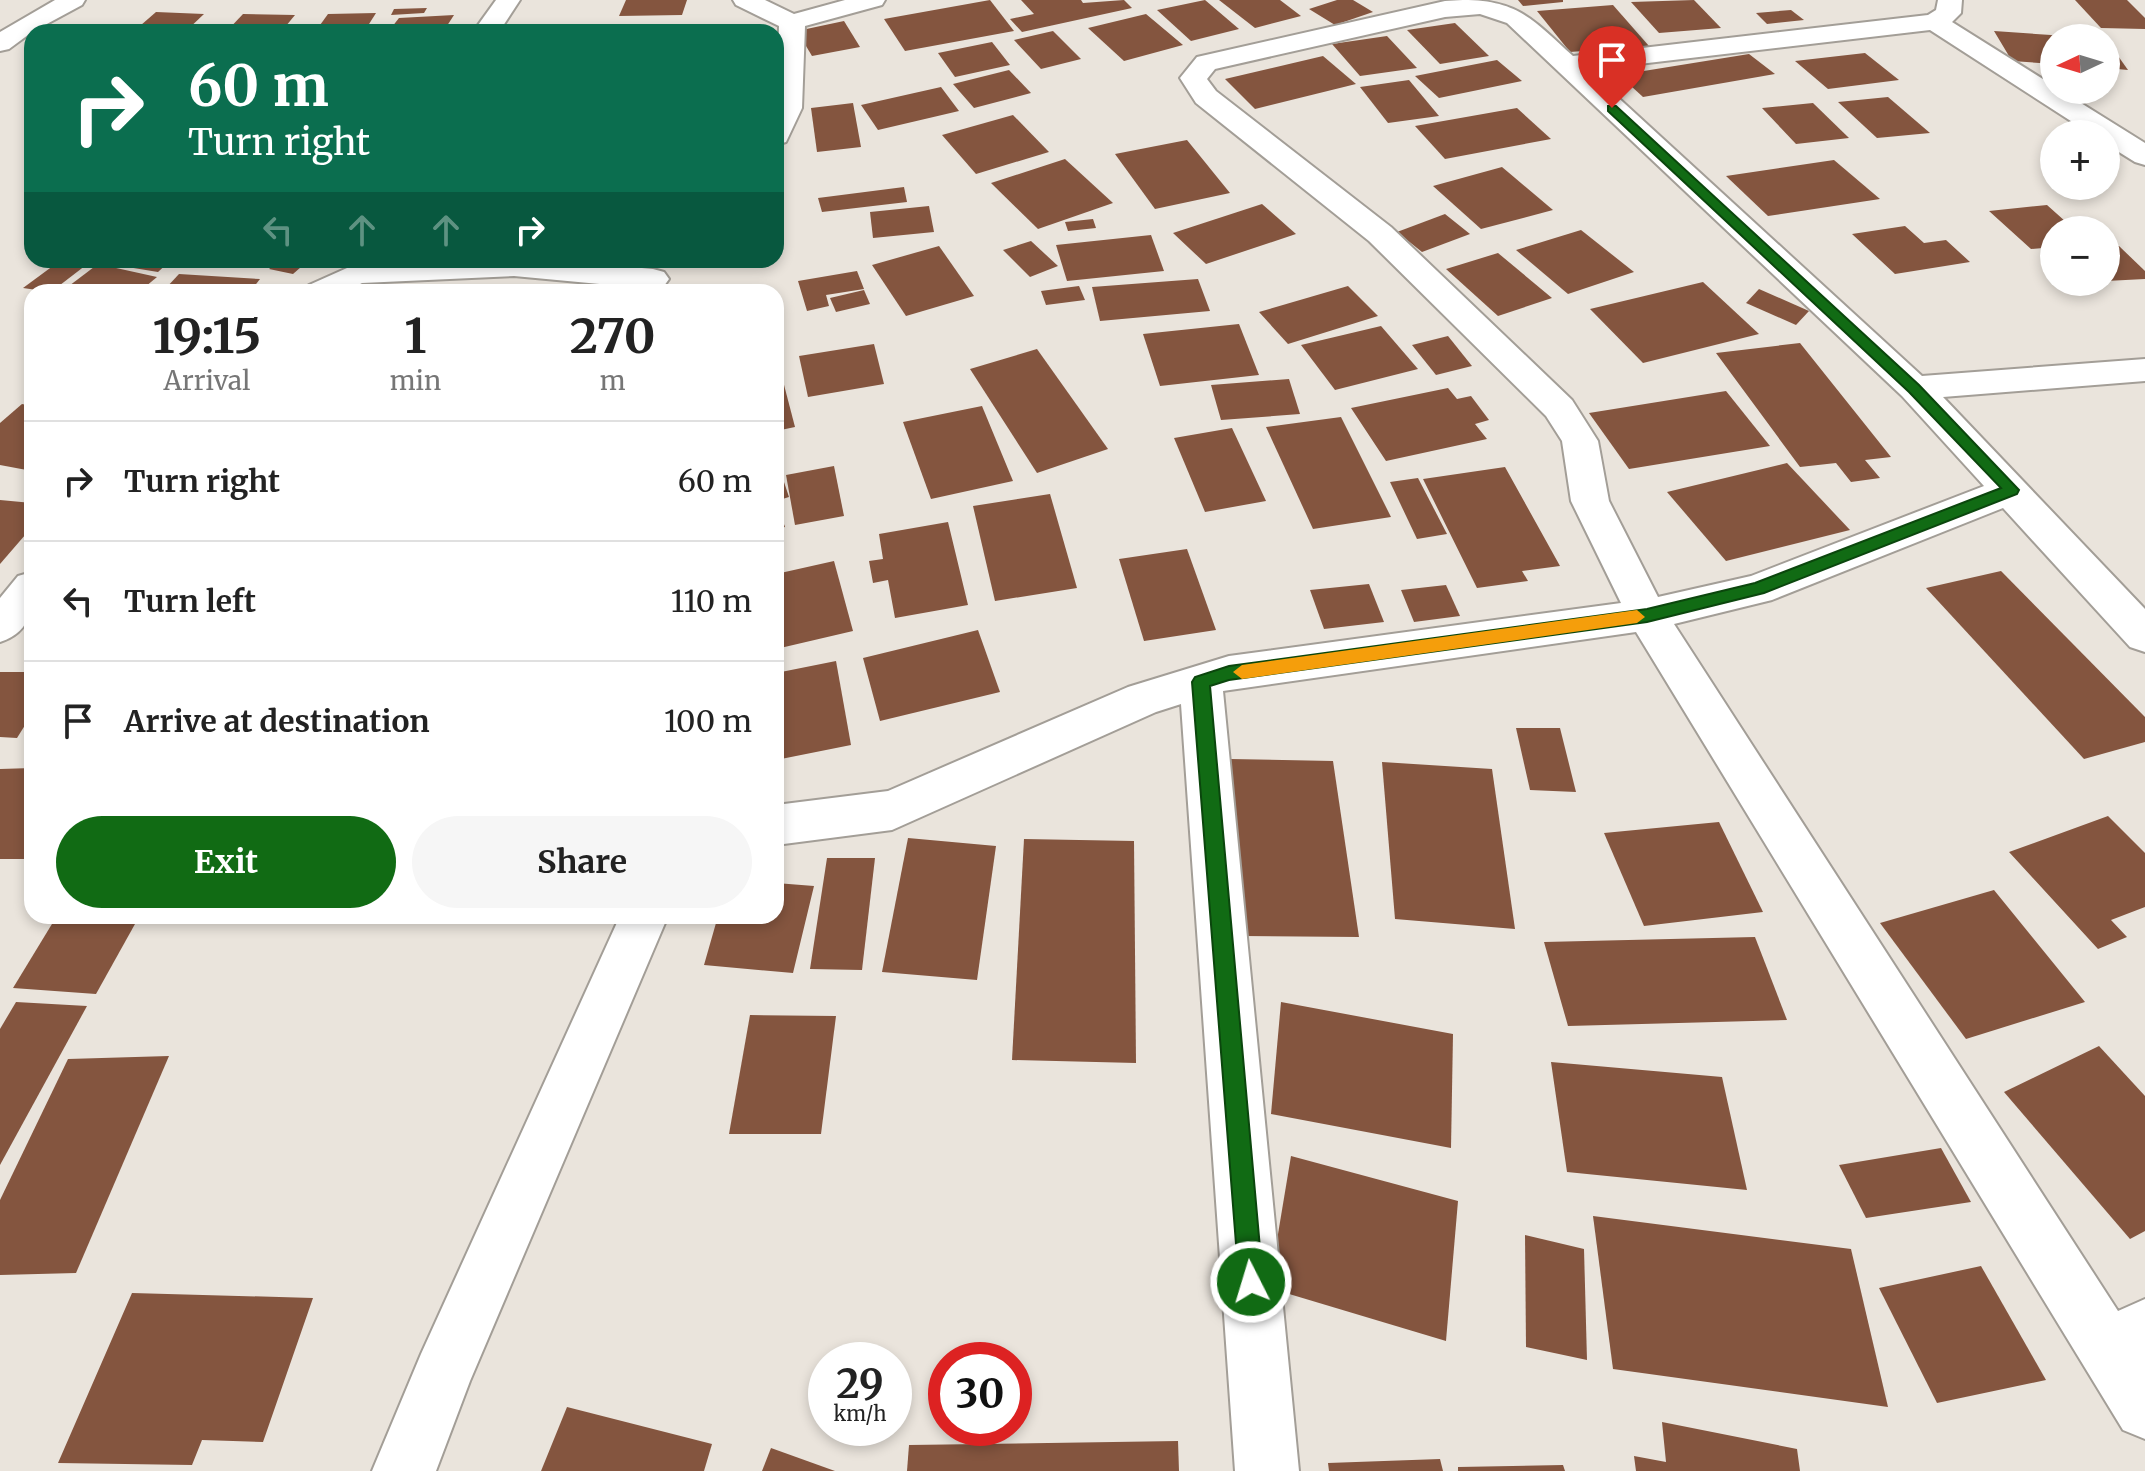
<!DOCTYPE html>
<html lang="en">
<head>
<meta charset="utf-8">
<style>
  body { margin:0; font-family:Merriweather,serif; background:#f6f6f6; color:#222; height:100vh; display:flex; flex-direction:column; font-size:30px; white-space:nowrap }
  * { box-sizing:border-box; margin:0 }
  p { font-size:26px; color:#767676 }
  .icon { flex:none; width:44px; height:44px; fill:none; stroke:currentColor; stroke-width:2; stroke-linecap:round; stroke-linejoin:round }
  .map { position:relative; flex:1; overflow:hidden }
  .details { position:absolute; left:24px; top:284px; width:760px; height:640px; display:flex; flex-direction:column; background:#fff; border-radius:24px; box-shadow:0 4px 12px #0003 }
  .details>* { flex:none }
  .guide { position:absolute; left:24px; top:24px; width:760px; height:244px; border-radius:24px; box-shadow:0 4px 12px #0003; background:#0b6e4f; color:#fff; overflow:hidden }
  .needle { width:52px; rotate:266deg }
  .tools { position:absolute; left:2040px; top:24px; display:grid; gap:16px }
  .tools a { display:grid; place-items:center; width:80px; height:80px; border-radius:50%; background:#fff; box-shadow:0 4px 12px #0003; font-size:40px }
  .speed { position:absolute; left:808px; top:1342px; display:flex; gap:16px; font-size:40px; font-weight:700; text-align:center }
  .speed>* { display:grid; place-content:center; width:104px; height:104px; border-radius:50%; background:#fff; box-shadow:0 4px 12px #0003; line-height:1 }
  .speed small { font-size:20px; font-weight:400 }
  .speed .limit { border:12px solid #d22; background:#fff; color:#111 }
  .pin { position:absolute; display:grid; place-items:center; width:68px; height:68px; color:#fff; margin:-82px -34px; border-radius:50% 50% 50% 0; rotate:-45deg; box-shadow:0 0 8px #0007 }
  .pin .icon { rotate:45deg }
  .me { position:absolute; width:88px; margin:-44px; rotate:355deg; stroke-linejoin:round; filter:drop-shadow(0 0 6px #0008) }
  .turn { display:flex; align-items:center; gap:28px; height:168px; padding:0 32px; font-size:36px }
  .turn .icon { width:104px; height:104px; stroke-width:2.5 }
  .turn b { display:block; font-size:56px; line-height:68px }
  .lanes { display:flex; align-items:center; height:76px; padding:0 32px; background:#0003; justify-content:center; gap:40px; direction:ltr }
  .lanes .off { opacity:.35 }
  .eta { display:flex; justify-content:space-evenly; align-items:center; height:136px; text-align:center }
  .eta b { font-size:48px; font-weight:700; line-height:56px }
  .primary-button { display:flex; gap:16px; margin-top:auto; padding:16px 32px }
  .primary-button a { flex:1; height:92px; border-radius:48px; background:#116b14; color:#fff; font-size:32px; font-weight:700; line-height:92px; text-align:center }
  .primary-button a+a { background:#f6f6f6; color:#222 }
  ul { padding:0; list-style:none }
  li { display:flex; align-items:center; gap:24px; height:120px; padding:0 32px; border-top:2px solid #e0e0e0 }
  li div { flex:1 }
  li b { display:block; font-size:30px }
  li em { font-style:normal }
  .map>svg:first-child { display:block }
  .building { fill:#84553f }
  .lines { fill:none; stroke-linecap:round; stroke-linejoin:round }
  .minor-casing { stroke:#a39e97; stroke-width:4 }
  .minor { fill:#fff; fill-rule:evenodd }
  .route { fill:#116b14; stroke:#0b460d; stroke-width:2 }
  .slow { fill:#f59e0b }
</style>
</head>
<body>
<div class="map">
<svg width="2145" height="1471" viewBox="0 0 2145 1471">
  <rect width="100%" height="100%" fill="#eae4dc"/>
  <g class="building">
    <path d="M626,0H687L682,15L619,16Z"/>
    <path d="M990,0L1014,31L905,51L884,19Z"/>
    <path d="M1021,0H1081L1083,3L1124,0L1132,8L1022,32L1010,19L1034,14Z"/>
    <path d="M1205,0L1239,29L1191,41L1157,10Z"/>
    <path d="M1219,0H1280L1301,16L1255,28Z"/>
    <path d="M1337,0H1353L1373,12L1335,25L1309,9Z"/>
    <path d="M1518,0H1563V2L1523,6Z"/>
    <path d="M1694,0L1721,28L1659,33L1631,2Z"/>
    <path d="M2075,0H2127L2145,18V29L2101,28Z"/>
    <path d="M1613,5L1649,46L1570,52L1537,11Z"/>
    <path d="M427,8L424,13L391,15L394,9Z"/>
    <path d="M1791,10L1804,20L1767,24L1756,13Z"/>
    <path d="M156,12L204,14L185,32H133Z"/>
    <path d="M376,13L364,32H315L328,14Z"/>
    <path d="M243,14L295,15L281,32H226Z"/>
    <path d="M1146,14L1183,45L1124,61L1088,28Z"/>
    <path d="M454,15L443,32H388L399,18Z"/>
    <path d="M844,21L860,47L812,56L797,31Z"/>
    <path d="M1455,23L1489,56L1440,64L1407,30Z"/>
    <path d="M598,25H669L667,32H595Z"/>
    <path d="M1053,31L1081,59L1041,69L1014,40Z"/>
    <path d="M1994,31L2066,36L2065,38H2054V64L2012,61Z"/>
    <path d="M1387,36L1417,68L1360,76L1332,44Z"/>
    <path d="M2106,39L2128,70L2106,68Z"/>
    <path d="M992,42L1010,65L955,77L938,53Z"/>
    <path d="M1865,53L1899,80L1828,89L1795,61Z"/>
    <path d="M1749,54L1775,74L1643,97L1619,75Z"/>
    <path d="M1323,56L1356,84L1255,109L1225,79Z"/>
    <path d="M1497,60L1522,81L1439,98L1415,76Z"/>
    <path d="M1009,70L1031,93L974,108L953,84Z"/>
    <path d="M1409,80L1439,116L1388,123L1360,87Z"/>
    <path d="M941,87L959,111L878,130L861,105Z"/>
    <path d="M1888,97L1930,133L1877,138L1838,102Z"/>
    <path d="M853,103L861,147L817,152L811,108Z"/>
    <path d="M1813,103L1849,138L1796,144L1762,108Z"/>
    <path d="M1517,108L1551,139L1445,159L1415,126Z"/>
    <path d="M1013,115L1049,152L976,174L942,135Z"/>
    <path d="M1187,140L1230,193L1155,209L1115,154Z"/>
    <path d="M1065,159L1113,203L1038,229L991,183Z"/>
    <path d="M1834,160L1880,199L1768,216L1726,176Z"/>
    <path d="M1502,167L1553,210L1481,229L1433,186Z"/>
    <path d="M904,187L907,202L822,212L818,198Z"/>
    <path d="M1262,204L1296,234L1206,264L1173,233Z"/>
    <path d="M2047,205L2075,230H2054V247L2031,249L1989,211Z"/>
    <path d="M929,206L934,232L873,238L870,212Z"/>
    <path d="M1445,214L1470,234L1422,252L1397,232Z"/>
    <path d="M1093,219L1096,228L1068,231L1065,222Z"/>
    <path d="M1905,226L1924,243L1946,240L1970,262L1895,274L1852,234Z"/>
    <path d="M1581,230L1634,272L1568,294L1516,250Z"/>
    <path d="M1151,235L1164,271L1067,281L1056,245Z"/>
    <path d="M1031,241L1058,266L1030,277L1003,250Z"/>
    <path d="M939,246L974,296L906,316L872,265Z"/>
    <path d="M2119,246L2145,271V279L2106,281V247Z"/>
    <path d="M1498,253L1552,298L1498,316L1446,269Z"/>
    <path d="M61,260L90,262L51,292L23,288Z"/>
    <path d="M113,260H171L158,272L109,264Z"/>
    <path d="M280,260H309L293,274L269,269Z"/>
    <path d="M98,264L157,277L139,292H61Z"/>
    <path d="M857,271L864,289L826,295L829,306L807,311L798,281Z"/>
    <path d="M179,274L260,279L250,292L166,288Z"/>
    <path d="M1198,279L1210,311L1100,321L1092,287Z"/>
    <path d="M1703,282L1759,334L1643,363L1590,309Z"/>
    <path d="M755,284L756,292H709V290Z"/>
    <path d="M1079,286L1085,300L1046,305L1041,291Z"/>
    <path d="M1348,286L1378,316L1288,344L1259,312Z"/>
    <path d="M1759,289L1809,311L1796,325L1746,303Z"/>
    <path d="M864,290L870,304L836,312L830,298Z"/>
    <path d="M1239,324L1259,375L1160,386L1143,334Z"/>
    <path d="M1381,326L1418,369L1335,390L1301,345Z"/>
    <path d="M1448,336L1472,366L1436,375L1412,345Z"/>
    <path d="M1800,343L1891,457L1865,460L1880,478L1851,482L1836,463L1800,467L1716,353Z"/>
    <path d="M874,344L884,384L808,397L799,356Z"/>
    <path d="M1037,349L1108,449L1037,473L970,369Z"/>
    <path d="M1289,379L1300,414L1221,420L1211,385Z"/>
    <path d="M783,381L795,427L776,431V382Z"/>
    <path d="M1448,388L1457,399L1471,396L1489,420L1475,424L1487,439L1386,461L1351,408Z"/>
    <path d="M1726,391L1770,446L1629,469L1589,413Z"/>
    <path d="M22,404L32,406V471L0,465V423Z"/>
    <path d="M982,406L1013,481L931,499L903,422Z"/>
    <path d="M1341,417L1391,517L1313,529L1266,427Z"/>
    <path d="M1232,428L1266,501L1205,512L1174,438Z"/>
    <path d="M1787,463L1850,530L1726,561L1667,492Z"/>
    <path d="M834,466L844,516L795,525L786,475Z"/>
    <path d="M1505,467L1560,566L1522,571L1528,581L1477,588L1423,479Z"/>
    <path d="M782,476L789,497L776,501L785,527L776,529V478Z"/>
    <path d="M1418,478L1447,534L1417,539L1390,482Z"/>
    <path d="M1050,494L1077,588L995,601L973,506Z"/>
    <path d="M0,500L32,503V527L0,564Z"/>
    <path d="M948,522L968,605L895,618L888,580L873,583L869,561L883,559L879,534Z"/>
    <path d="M1187,549L1216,630L1144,641L1119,559Z"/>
    <path d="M834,561L853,631L776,649V574Z"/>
    <path d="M2001,571L2145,717V742L2084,759L1926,588Z"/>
    <path d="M1369,584L1384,622L1324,629L1310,590Z"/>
    <path d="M1446,585L1460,616L1414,622L1401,590Z"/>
    <path d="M978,630L1000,692L880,721L863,658Z"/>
    <path d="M836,661L851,745L776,760V673Z"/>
    <path d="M0,672H32V714L17,738L0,737Z"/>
    <path d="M1516,728H1560L1576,792L1530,790Z"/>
    <path d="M1230,759L1333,761L1359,937L1243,936Z"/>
    <path d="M1382,762L1492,769L1515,929L1395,919Z"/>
    <path d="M32,768V859H0V769Z"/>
    <path d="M2108,816L2145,853V907L2111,920L2127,937L2098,949L2009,852Z"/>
    <path d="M1719,822L1763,912L1644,926L1604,833Z"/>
    <path d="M908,838L996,846L977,980L882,972Z"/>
    <path d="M1024,839L1134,841L1136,1063L1012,1060Z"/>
    <path d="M827,858H875L862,970L810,969Z"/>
    <path d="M776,883L814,886L793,973L704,965L718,916H776Z"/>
    <path d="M1994,890L2085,1002L1966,1039L1880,923Z"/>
    <path d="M55,919L135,924L96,994L13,988Z"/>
    <path d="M1755,937L1787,1020L1568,1026L1544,942Z"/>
    <path d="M16,1002L87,1006L0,1165V1029Z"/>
    <path d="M1281,1002L1453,1034L1451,1148L1271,1114Z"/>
    <path d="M750,1015L836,1016L821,1134H729Z"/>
    <path d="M2099,1046L2145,1096V1231L2130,1239L2004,1092Z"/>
    <path d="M169,1056L76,1273L0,1275V1200L68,1059Z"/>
    <path d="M1551,1062L1722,1077L1747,1190L1567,1172Z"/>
    <path d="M1941,1148L1971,1202L1866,1218L1839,1165Z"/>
    <path d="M1291,1156L1458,1201L1446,1341L1269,1288Z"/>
    <path d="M1593,1216L1851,1249L1888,1407L1613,1369Z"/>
    <path d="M1525,1235L1584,1249L1587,1360L1526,1347Z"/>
    <path d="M1981,1266L2046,1380L1937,1403L1879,1288Z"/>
    <path d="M132,1293L313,1298L263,1442L202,1440L192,1465L58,1463Z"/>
    <path d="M567,1407L712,1444L704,1471H541Z"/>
    <path d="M1662,1422L1797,1449L1800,1471H1636L1634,1456L1666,1462Z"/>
    <path d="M1178,1441L1179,1471H907L909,1445Z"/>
    <path d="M771,1448L835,1471H762Z"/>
    <path d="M1440,1459L1443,1471H1329L1328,1463Z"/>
    <path d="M1563,1465L1565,1471H1458V1467Z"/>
  </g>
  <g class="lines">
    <g class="minor-casing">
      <g id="minor">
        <path d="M55,0H85L82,5L32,32L9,49L0,51V32Z"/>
        <path d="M496,0H520L499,32H473Z"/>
        <path d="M733,0H765L794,14L845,0H885L882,5L805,26L802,108L786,142L776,145L779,26L736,5Z"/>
        <path d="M1463,0C1519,0 1534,21 1573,56L1928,15L1936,10L1938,0H1962L1961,13L1952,22L2054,86V90H2060L2145,143V165L2135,162L2106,144V134H2091L1930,30L1588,70L1922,376L2145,359V381L1943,397L2145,609V652L2130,647L2003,508L1772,600L1674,624L2118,1311L2145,1299V1439L2123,1430L1636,632L1223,691L1299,1471H1235L1181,704L1156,712L892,830L776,845V805L888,791L1128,687L1229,656L1621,603L1571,501L1562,441L1546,416L1369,241L1196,103L1180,78L1197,57L1445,1ZM1480,14L1507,23L1902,396L1984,486L1751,576L1658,597L1609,501L1598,441L1572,400L1391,227L1216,91L1207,79L1215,69L1445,17Z"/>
        <path d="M444,260H552L653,269L664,272L669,279L664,286L653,289L514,276L362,283L345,292H304L309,285L356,264Z"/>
        <path d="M32,572C32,603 35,631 0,642V598L18,576Z"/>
        <path d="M620,916H668L470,1381L436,1471H372L421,1354Z"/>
      </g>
    </g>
    <use href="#minor" class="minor"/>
  </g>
  <path class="route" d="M1608,106H1616L1919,385L2019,490L2017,494L1764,593L1647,622L1229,680L1210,686L1263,1282L1260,1290L1251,1294L1243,1290L1239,1282L1192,682L1195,677L1229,666L1647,609L1755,583L2001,488L1909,392L1608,111Z"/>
  <path class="slow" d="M1637,610L1645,617L1637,623L1242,679L1233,672L1242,665Z"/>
</svg>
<div class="tools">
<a><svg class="needle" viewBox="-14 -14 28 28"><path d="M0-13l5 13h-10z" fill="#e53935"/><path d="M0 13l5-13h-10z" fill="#767676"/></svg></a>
<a>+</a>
<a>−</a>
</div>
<div class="speed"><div>29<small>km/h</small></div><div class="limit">30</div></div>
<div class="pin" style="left:1612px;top:108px;background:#d93025"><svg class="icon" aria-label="arrive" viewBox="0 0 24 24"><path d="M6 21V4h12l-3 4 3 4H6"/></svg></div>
<svg class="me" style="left:1251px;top:1282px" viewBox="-20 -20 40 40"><circle r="17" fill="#116b14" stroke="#fff" stroke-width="3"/><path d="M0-11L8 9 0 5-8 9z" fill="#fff"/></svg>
<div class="guide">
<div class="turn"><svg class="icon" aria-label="right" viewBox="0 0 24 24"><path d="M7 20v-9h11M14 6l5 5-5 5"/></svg><div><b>60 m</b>Turn right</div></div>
<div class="lanes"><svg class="icon off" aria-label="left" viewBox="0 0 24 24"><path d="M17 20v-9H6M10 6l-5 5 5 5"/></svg><svg class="icon off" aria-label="ahead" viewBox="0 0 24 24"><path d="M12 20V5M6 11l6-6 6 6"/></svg><svg class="icon off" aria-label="ahead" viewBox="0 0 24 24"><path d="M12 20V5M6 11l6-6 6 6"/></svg><svg class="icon" aria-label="right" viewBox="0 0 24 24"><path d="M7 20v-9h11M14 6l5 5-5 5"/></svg></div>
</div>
<section class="details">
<div class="eta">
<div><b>19:15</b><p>Arrival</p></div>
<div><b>1</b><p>min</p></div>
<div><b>270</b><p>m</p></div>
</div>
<ul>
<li><svg class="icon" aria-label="right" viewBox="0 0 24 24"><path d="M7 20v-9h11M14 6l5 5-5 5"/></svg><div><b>Turn right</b></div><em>60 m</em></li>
<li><svg class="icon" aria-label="left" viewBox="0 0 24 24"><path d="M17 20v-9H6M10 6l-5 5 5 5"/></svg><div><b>Turn left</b></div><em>110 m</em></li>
<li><svg class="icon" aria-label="arrive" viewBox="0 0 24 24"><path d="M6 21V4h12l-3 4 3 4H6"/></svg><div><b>Arrive at destination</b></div><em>100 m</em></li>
</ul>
<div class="primary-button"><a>Exit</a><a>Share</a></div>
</section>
</div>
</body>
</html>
